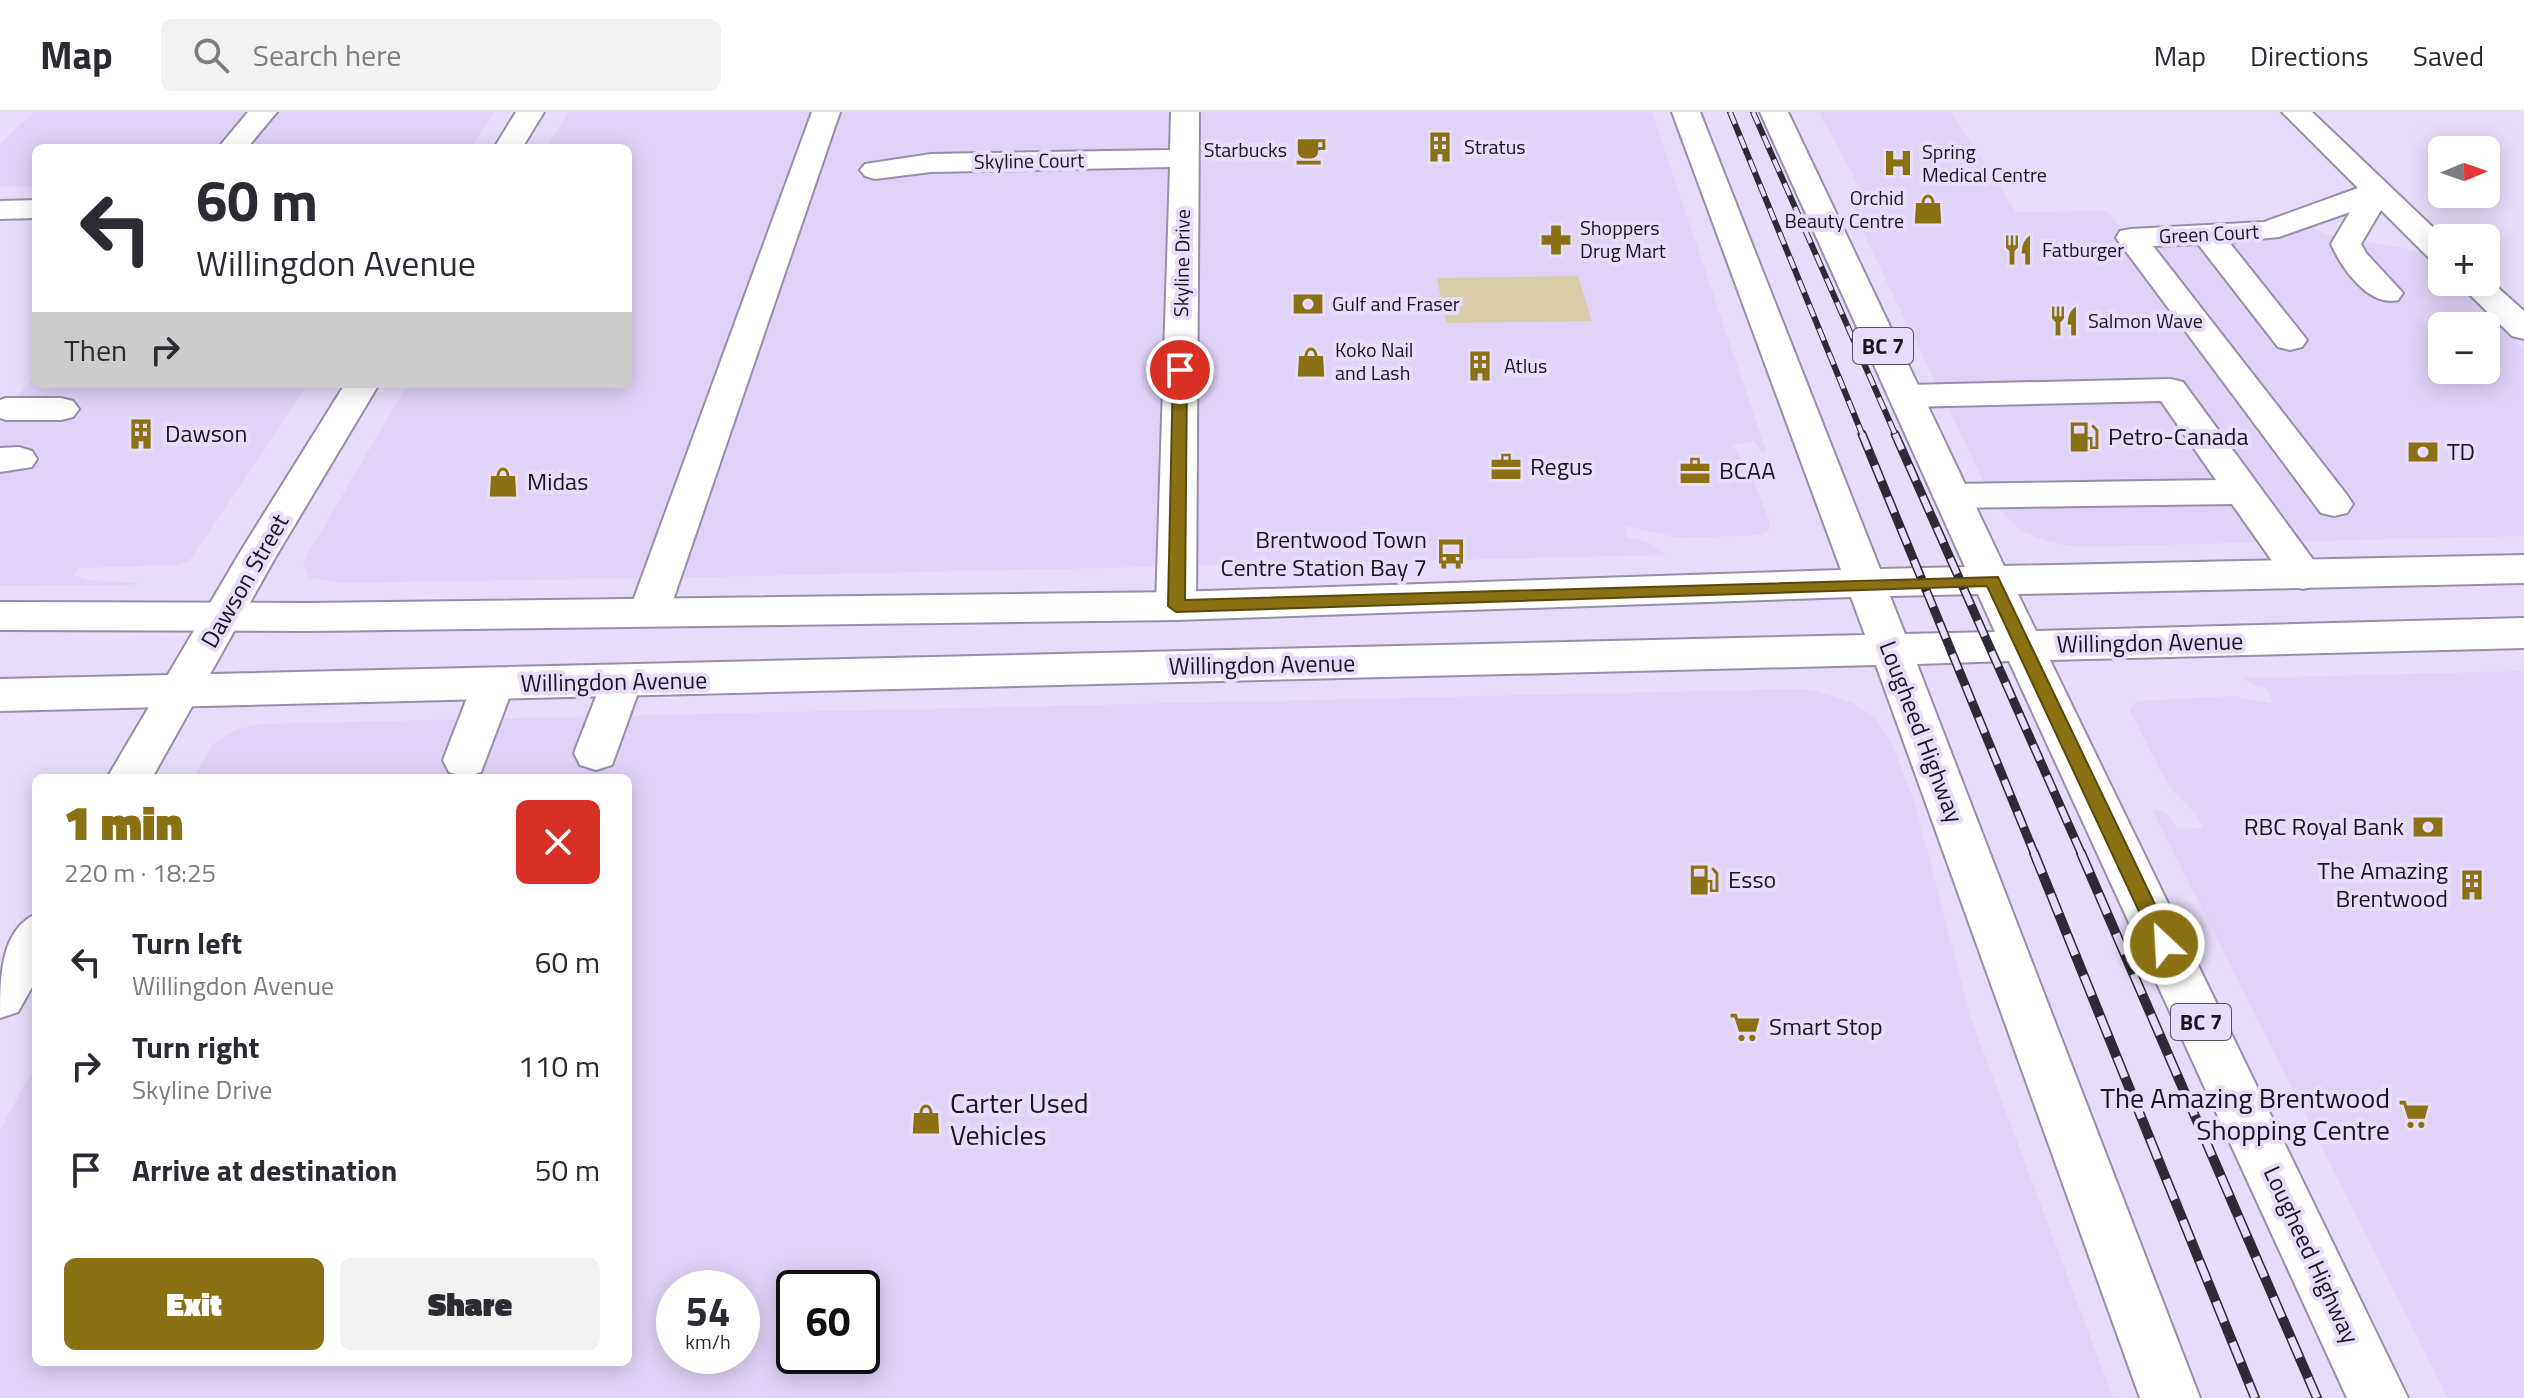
<!DOCTYPE html>
<html lang="en">
<head>
<meta charset="utf-8">
<style>
  body { margin:0; font-family:"Titillium Web",sans-serif; background:#f2f2f3; color:#2b2b33; height:100vh; display:flex; flex-direction:column; font-size:30px; white-space:nowrap }
  * { box-sizing:border-box; margin:0 }
  p { font-size:26px; color:#7c7c81 }
  .icon { flex:none; width:44px; height:44px; fill:none; stroke:currentColor; stroke-width:2; stroke-linecap:round; stroke-linejoin:round }
  .map { position:relative; flex:1; overflow:hidden }
  .drawer { position:absolute; left:32px; top:662px; width:600px; height:592px; display:flex; flex-direction:column; background:#fff; border-radius:12px; box-shadow:0 4px 20px #0003 }
  .drawer>* { flex:none }
  .top-card { position:absolute; left:32px; top:32px; width:600px; height:244px; border-radius:12px; box-shadow:0 4px 20px #0003; background:#fff; color:#2b2b33; overflow:hidden }
  .needle { width:52px; rotate:88deg }
  .tools { position:absolute; left:2428px; top:24px; display:grid; gap:16px }
  .tools a { display:grid; place-items:center; width:72px; height:72px; border-radius:12px; background:#fff; box-shadow:0 4px 20px #0003; font-size:40px }
  .speed { position:absolute; left:656px; top:1158px; display:flex; gap:16px; font-size:40px; font-weight:700; text-align:center }
  .speed>* { display:grid; place-content:center; width:104px; height:104px; border-radius:50%; background:#fff; box-shadow:0 4px 20px #0003; line-height:1 }
  .speed small { font-size:20px; font-weight:400 }
  .speed .limit { border:4px solid #111; border-radius:12px; background:#fff; color:#111 }
  .pin { position:absolute; display:grid; place-items:center; width:68px; height:68px; color:#fff; margin:-34px; border:4px solid #fff; border-radius:50%; box-shadow:0 2px 8px #0007 }
  .me { position:absolute; width:88px; margin:-44px; rotate:335deg; stroke-linejoin:round; filter:drop-shadow(0 0 6px #0008) }
  .turn { display:flex; align-items:center; gap:28px; height:168px; padding:0 32px; font-size:36px }
  .turn .icon { width:104px; height:104px; stroke-width:2.5 }
  .turn b { display:block; font-size:56px; line-height:68px }
  .then { display:flex; align-items:center; height:76px; padding:0 32px; background:#0003; gap:16px; font-size:30px }
  .round { display:grid; place-items:center; flex:none; width:84px; height:84px; border-radius:12px; background:#f2f2f3 }
  .headline { display:flex; align-items:center; justify-content:space-between; height:136px; padding:0 32px }
  h1 { font-size:48px; font-weight:800; line-height:60px; color:#8a7113 }
  .cta { display:flex; gap:16px; margin-top:auto; padding:16px 32px }
  .cta a { flex:1; height:92px; border-radius:12px; background:#8a7113; color:#fff; font-size:32px; font-weight:800; line-height:92px; text-align:center }
  .cta a+a { background:#f2f2f3; color:#2b2b33 }
  ul { padding:0; list-style:none }
  li { display:flex; align-items:center; gap:24px; height:104px; padding:0 32px }
  li div { flex:1 }
  li b { display:block; font-size:30px }
  li em { font-style:normal }
  header { display:flex; align-items:center; gap:48px; box-sizing:border-box; height:112px; padding:0 40px; background:#fff; border-bottom:2px solid #e1e1e2 }
  header strong { font-size:38px }
  nav { display:flex; gap:44px; margin-inline-start:auto; font-size:28px }
  .search { width:560px; height:72px; background:#f2f2f3; display:flex; align-items:center; gap:20px; box-sizing:border-box; padding:0 28px; border-radius:12px; color:#7c7c81; font-size:30px }
  .map>svg:first-child { display:block }
  .built { fill:#e0d3f7; fill-rule:evenodd }
  .green { fill:#d9cea9 }
  .lines { fill:none; stroke-linecap:round; stroke-linejoin:round }
  .minor-casing { stroke:#978ea9; stroke-width:4 }
  .major-casing { stroke:#978ea9; stroke-width:4 }
  .minor { fill:#fff; fill-rule:evenodd }
  .major { fill:#fff; fill-rule:evenodd }
  .rail-far2-casing { stroke:#2e2a36; stroke-width:6 }
  .rail-far1-casing { stroke:#2e2a36; stroke-width:9 }
  .rail-casing { stroke:#2e2a36; stroke-width:10 }
  .rail-far2 { stroke:#e7ddfa; stroke-width:4; stroke-dasharray:13; stroke-linecap:butt }
  .rail-far1 { stroke:#e7ddfa; stroke-width:6; stroke-dasharray:17; stroke-linecap:butt }
  .rail { stroke:#e7ddfa; stroke-width:7; stroke-dasharray:22; stroke-linecap:butt }
  .route { fill:#8a7113; stroke:#5a490c; stroke-width:2 }
  .labels { text-anchor:middle; stroke-width:8; stroke-linejoin:round; paint-order:stroke }
  .far-poi-label { font-size:20px; fill:#19151f; stroke:#e7ddfa; text-anchor:start }
  .far-street-label { font-size:20px; fill:#19151f; stroke:#e7ddfa }
  .shield { fill:#e7ddfa; stroke:#575161; stroke-width:2 }
  .shield-label { font-size:22px; font-weight:bold; fill:#19151f }
  .poi-label { font-size:24px; fill:#19151f; stroke:#e7ddfa; text-anchor:start }
  .street-label { font-size:24px; fill:#19151f; stroke:#e7ddfa }
  .near-poi-label { font-size:28px; fill:#19151f; stroke:#e7ddfa; text-anchor:end }
</style>
</head>
<body>
<header>
<strong>Map</strong>
<div class="search"><svg class="icon" aria-label="search" viewBox="0 0 24 24"><circle cx="10" cy="10" r="6"/><path d="M15 15l6 6"/></svg>Search here</div>
<nav><a>Map</a><a>Directions</a><a>Saved</a></nav>
</header>
<div class="map">
<svg width="2524" height="1286" viewBox="0 0 2524 1286">
  <rect width="100%" height="100%" fill="#e7ddfa"/>
  <g class="built">
    <path d="M34,0H494L471,36H36V75H0V32Z"/>
    <path d="M568,0H1652L1766,339L1762,341L1754,329L1732,333L1749,356L1770,411L1769,418L1762,423L1680,426L1625,414L1627,425L1645,429L1666,443L662,466L341,471L310,466L303,452L308,441L408,272H628V36H547Z"/>
    <path d="M1819,0H1951L2016,100L2107,99L2131,126L2297,111L2341,127L2399,135L2420,141L2442,158V170H2455L2524,236V424L2076,435L2047,429L2021,419L1996,395L1854,102L1862,91L1863,82ZM2442,214H2486V258H2442Z"/>
    <path d="M36,262V272H308L189,449L178,453L80,456L73,463L90,468L137,471L131,473L0,474V304Z"/>
    <path d="M2524,559V1286H2448L2152,698L2165,700L2178,717L2203,716L2197,703L2168,673L2129,597L2137,589L2234,584L2273,592L2267,576L2258,575L2242,566Z"/>
    <path d="M1790,577L1812,578L1852,591L1877,608L1891,630L1916,695L1970,904L2113,1286H0V1018L36,952V1250H628V666H193L213,632L235,618L258,612ZM674,1176H742V1244H674ZM794,1176H862V1244H794Z"/>
  </g>
  <path class="green" d="M1578,164L1592,209L1446,211L1437,166Z"/>
  <g class="lines">
    <g class="minor-casing">
      <g id="minor">
        <path d="M248,0H277L247,36H218Z"/>
        <path d="M516,0H544L522,36H494Z"/>
        <path d="M812,0H840L669,500L663,510L649,514L635,510L629,500Z"/>
        <path d="M1171,0H1199L1196,494L1190,504L1176,508L1162,504L1156,494L1170,55L931,60L875,67L865,64L860,58L865,52L931,42L1170,38Z"/>
        <path d="M2282,0H2312L2444,126L2442,150L2431,148L2381,98L2361,132L2366,141L2403,181L2398,188C2369,195 2342,157 2331,132L2350,100L2279,125L2229,130L2307,228L2302,235L2290,238L2278,235L2198,132L2153,134L2347,383L2353,392L2347,401L2334,404L2321,401L2116,126L2120,119L2131,117L2264,110L2358,76Z"/>
        <path d="M36,88V106L0,107V89Z"/>
        <path d="M2486,165L2524,199V227L2512,224L2457,170H2486Z"/>
        <path d="M2171,267L2183,270L2317,453L2323,463L2317,473L2303,477L2289,473L2232,392L1952,396L1939,393L1933,384L1939,375L1952,372L2216,368L2161,289L1906,295L1894,292L1889,284L1894,276L1906,273Z"/>
        <path d="M345,272H379L275,446L152,666H107L242,437Z"/>
        <path d="M6,286H61L73,289L79,297L73,305L61,308H6L0,306V288Z"/>
        <path d="M19,335L32,339L37,347L32,355L0,360V336Z"/>
        <path d="M621,554L636,559L642,570L612,653L596,658L580,653L574,641L606,559Z"/>
        <path d="M493,557L508,562L514,573L481,660L465,665L449,660L443,648L472,573L478,562Z"/>
        <path d="M36,802V868L18,900L0,906C0,866 0,818 36,802Z"/>
      </g>
    </g>
    <g class="major-casing">
      <path id="major" d="M1672,0H1700L1880,457L1965,455L1760,0H1788L2004,454L2524,443V471L2018,482L2036,519L2524,506V536L2050,548L2408,1286H2347L2009,549L1917,552L2200,1286H2140L1876,553L0,599V567L1865,523L1851,485L1176,508L309,519L0,518V490L309,491L1176,480L1841,458ZM1978,482L1995,520L1905,522L1890,484Z"/>
    </g>
    <use href="#minor" class="minor"/>
    <use href="#major" class="major"/>
    <g class="rail-far2-casing">
      <g id="rail-far2">
        <path d="M1730,0L1863,324"/>
        <path d="M1753,0L1896,324"/>
      </g>
    </g>
    <g class="rail-far1-casing">
      <g id="rail-far1">
        <path d="M1862,322L2035,743"/>
        <path d="M1895,322L2082,743"/>
      </g>
    </g>
    <g class="rail-casing">
      <g id="rail">
        <path d="M2034,741L2255,1286"/>
        <path d="M2081,741L2317,1286"/>
      </g>
    </g>
    <use href="#rail-far2" class="rail-far2"/>
    <use href="#rail-far1" class="rail-far1"/>
    <use href="#rail" class="rail"/>
  </g>
  <path class="route" d="M1180,254L1187,258L1185,488L1998,465L2174,832L2172,838L2164,841L2157,838L1987,474L1176,500L1168,494L1173,258Z"/>
  <defs>
    <g id="building-bare" transform="scale(2.4)"><path d="M-4-6H4V6H1V3H-1V6H-4ZM-2.5-4.3h1.7v1.8h-1.7ZM.8-4.3h1.7v1.8H.8ZM-2.5-1h1.7V.8h-1.7ZM.8-1h1.7V.8H.8Z" fill="#8a7113" stroke="#e7ddfa" stroke-width="2.5" paint-order="stroke"/></g>
    <g id="cafe-bare" transform="scale(2.4)"><path d="M-5.5-4.5H6V0H3Q3 3.5 0 3.5H-2.5Q-5.5 3.5-5.5 0ZM3-3.2v2h1.7v-2ZM-6 4.5H4V6H-6Z" fill="#8a7113" stroke="#e7ddfa" stroke-width="2.5" paint-order="stroke"/></g>
    <g id="hospital-bare" transform="scale(2.4)"><path d="M-5-5h3v3.5h4V-5h3V5h-3V1.5h-4V5h-3Z" fill="#8a7113" stroke="#e7ddfa" stroke-width="2.5" paint-order="stroke"/></g>
    <g id="shop-bare" transform="scale(2.4)"><path d="M-5-2.5h2.3a2.7 3.5 0 0 1 5.4 0H5L5.5 6h-11ZM-1.5-2.5h3a1.5 2.3 0 0 0-3 0Z" fill="#8a7113" stroke="#e7ddfa" stroke-width="2.5" paint-order="stroke"/></g>
    <g id="pharmacy-bare" transform="scale(2.4)"><path d="M-2-6h4v4h4v4h-4v4h-4v-4h-4v-4h4Z" fill="#8a7113" stroke="#e7ddfa" stroke-width="2.5" paint-order="stroke"/></g>
    <g id="restaurant-bare" transform="scale(2.4)"><path d="M-5-6h1v4h1v-4h1v4h1v-4h1v5L-1.5 .5V6h-2V.5L-5-1ZM5-6V6H3V1.5H1.5Q1.5-4 5-6Z" fill="#8a7113" stroke="#e7ddfa" stroke-width="2.5" paint-order="stroke"/></g>
    <g id="bank-bare" transform="scale(2.4)"><path d="M-6-4H6V4H-6ZM0-2.3a2.3 2.3 0 1 0 0 4.6a2.3 2.3 0 1 0 0-4.6Z" fill="#8a7113" stroke="#e7ddfa" stroke-width="2.5" paint-order="stroke"/></g>
    <g id="fuel-bare" transform="scale(2.4)"><path d="M-5.5-6h7V0h2V4h1.3V-2.5L3-4.5l.8-.8L6-3V5H2.5V1h-1V6h-7ZM-4.2-4.7v3.2H.2V-4.7Z" fill="#8a7113" stroke="#e7ddfa" stroke-width="2.5" paint-order="stroke"/></g>
    <g id="office-bare" transform="scale(2.4)"><path d="M-6-3h4V-5.5h4V-3h4V5H-6ZM-1-4.5V-3h2v-1.5ZM-6 0V1H6V0Z" fill="#8a7113" stroke="#e7ddfa" stroke-width="2.5" paint-order="stroke"/></g>
    <g id="bus-bare" transform="scale(2.4)"><path d="M-5-6H5V4H4V6H2V4H-2V6H-4V4H-5ZM-3.5-4V0h7V-4ZM-3.5 1.2v1.5H-2V1.2ZM2 1.2v1.5H3.5V1.2Z" fill="#8a7113" stroke="#e7ddfa" stroke-width="2.5" paint-order="stroke"/></g>
    <g id="supermarket-bare" transform="scale(2.4)"><path d="M-6-5.5h2.5l.6 2H6L4.5 2H-2.5L-4.4-4H-6ZM-1.5 3.2a1.3 1.3 0 1 0 .1 0ZM3 3.2a1.3 1.3 0 1 0 .1 0Z" fill="#8a7113" stroke="#e7ddfa" stroke-width="2.5" paint-order="stroke"/></g>
  </defs>
  <g fill-rule="evenodd">
    <use href="#building-bare" x="1440" y="35"/>
    <use href="#cafe-bare" x="1311" y="38"/>
    <use href="#hospital-bare" x="1898" y="51"/>
    <use href="#shop-bare" x="1928" y="97"/>
    <use href="#pharmacy-bare" x="1556" y="128"/>
    <use href="#restaurant-bare" x="2018" y="138"/>
    <use href="#bank-bare" x="1308" y="192"/>
    <use href="#restaurant-bare" x="2064" y="209"/>
    <use href="#shop-bare" x="1311" y="250"/>
    <use href="#building-bare" x="1480" y="254"/>
    <use href="#building-bare" x="141" y="322"/>
    <use href="#fuel-bare" x="2084" y="325"/>
    <use href="#bank-bare" x="2423" y="340"/>
    <use href="#office-bare" x="1506" y="355"/>
    <use href="#office-bare" x="1695" y="359"/>
    <use href="#shop-bare" x="503" y="370"/>
    <use href="#bus-bare" x="1451" y="442"/>
    <use href="#bank-bare" x="2428" y="715"/>
    <use href="#fuel-bare" x="1704" y="768"/>
    <use href="#building-bare" x="2472" y="773"/>
    <use href="#supermarket-bare" x="1745" y="915"/>
    <use href="#supermarket-bare" x="2414" y="1002"/>
    <use href="#shop-bare" x="926" y="1007"/>
  </g>
  <g class="labels">
    <g class="far-poi-label">
      <text x="1464" y="42">Stratus</text>
      <text x="1287" y="45" text-anchor="end">Starbucks</text>
      <text x="1922" y="47">Spring<tspan x="1922" dy="23">Medical Centre</tspan></text>
      <text x="1904" y="93" text-anchor="end">Orchid<tspan x="1904" dy="23">Beauty Centre</tspan></text>
      <text x="1580" y="123">Shoppers<tspan x="1580" dy="23">Drug Mart</tspan></text>
      <text x="2042" y="145">Fatburger</text>
      <text x="1332" y="199">Gulf and Fraser</text>
      <text x="2088" y="216">Salmon Wave</text>
      <text x="1335" y="245">Koko Nail<tspan x="1335" dy="23">and Lash</tspan></text>
      <text x="1504" y="261">Atlus</text>
    </g>
    <g class="far-street-label">
      <text transform="translate(1029 49) rotate(-1)" y="7">Skyline Court</text>
      <text transform="translate(2209 122) rotate(-3)" y="7">Green Court</text>
      <text transform="translate(1182 151) rotate(-89)" y="7">Skyline Drive</text>
    </g>
    <g class="shield">
      <rect x="1853" y="216" width="60" height="36" rx="6"/>
      <rect x="2171" y="892" width="60" height="36" rx="6"/>
    </g>
    <g class="shield-label">
      <text x="1883" y="242">BC 7</text>
      <text x="2201" y="918">BC 7</text>
    </g>
    <g class="poi-label">
      <text x="165" y="330">Dawson</text>
      <text x="2108" y="333">Petro-Canada</text>
      <text x="2447" y="348">TD</text>
      <text x="1530" y="363">Regus</text>
      <text x="1719" y="367">BCAA</text>
      <text x="527" y="378">Midas</text>
      <text x="1427" y="436" text-anchor="end">Brentwood Town<tspan x="1427" dy="28">Centre Station Bay 7</tspan></text>
      <text x="2404" y="723" text-anchor="end">RBC Royal Bank</text>
      <text x="2448" y="767" text-anchor="end">The Amazing<tspan x="2448" dy="28">Brentwood</tspan></text>
      <text x="1728" y="776">Esso</text>
      <text x="1769" y="923">Smart Stop</text>
    </g>
    <g class="street-label">
      <text transform="translate(245 469) rotate(-60)" y="8">Dawson Street</text>
      <text transform="translate(2150 531) rotate(-1)" y="8">Willingdon Avenue</text>
      <text transform="translate(1262 553) rotate(-1)" y="8">Willingdon Avenue</text>
      <text transform="translate(614 570) rotate(-1)" y="8">Willingdon Avenue</text>
      <text transform="translate(1921 620) rotate(69)" y="8">Lougheed Highway</text>
      <text transform="translate(2311 1143) rotate(65)" y="8">Lougheed Highway</text>
    </g>
    <g class="near-poi-label">
      <text x="2390" y="996">The Amazing Brentwood<tspan x="2390" dy="32">Shopping Centre</tspan></text>
      <text x="950" y="1001" text-anchor="start">Carter Used<tspan x="950" dy="32">Vehicles</tspan></text>
    </g>
  </g>
</svg>
<div class="tools">
<a><svg class="needle" viewBox="-14 -14 28 28"><path d="M0-13l5 13h-10z" fill="#e53935"/><path d="M0 13l5-13h-10z" fill="#7c7c81"/></svg></a>
<a>+</a>
<a>−</a>
</div>
<div class="speed"><div>54<small>km/h</small></div><div class="limit">60</div></div>
<div class="pin" style="left:1180px;top:258px;background:#d93025"><svg class="icon" aria-label="arrive" viewBox="0 0 24 24"><path d="M6 21V4h12l-3 4 3 4H6"/></svg></div>
<svg class="me" style="left:2164px;top:832px" viewBox="-20 -20 40 40"><circle r="17" fill="#8a7113" stroke="#fff" stroke-width="3"/><path d="M0-11L8 9 0 5-8 9z" fill="#fff"/></svg>
<div class="top-card">
<div class="turn"><svg class="icon" aria-label="left" viewBox="0 0 24 24"><path d="M17 20v-9H6M10 6l-5 5 5 5"/></svg><div><b>60 m</b>Willingdon Avenue</div></div>
<div class="then">Then<svg class="icon" aria-label="right" viewBox="0 0 24 24"><path d="M7 20v-9h11M14 6l5 5-5 5"/></svg></div>
</div>
<section class="drawer">
<div class="headline"><div><h1>1 min</h1><p>220 m · 18:25</p></div><a class="round" style="background:#d93025;color:#fff"><svg class="icon" aria-label="close" viewBox="0 0 24 24"><path d="M6 6l12 12M18 6L6 18"/></svg></a></div>
<ul>
<li><svg class="icon" aria-label="left" viewBox="0 0 24 24"><path d="M17 20v-9H6M10 6l-5 5 5 5"/></svg><div><b>Turn left</b><p>Willingdon Avenue</p></div><em>60 m</em></li>
<li><svg class="icon" aria-label="right" viewBox="0 0 24 24"><path d="M7 20v-9h11M14 6l5 5-5 5"/></svg><div><b>Turn right</b><p>Skyline Drive</p></div><em>110 m</em></li>
<li><svg class="icon" aria-label="arrive" viewBox="0 0 24 24"><path d="M6 21V4h12l-3 4 3 4H6"/></svg><div><b>Arrive at destination</b></div><em>50 m</em></li>
</ul>
<div class="cta"><a>Exit</a><a>Share</a></div>
</section>
</div>
</body>
</html>
